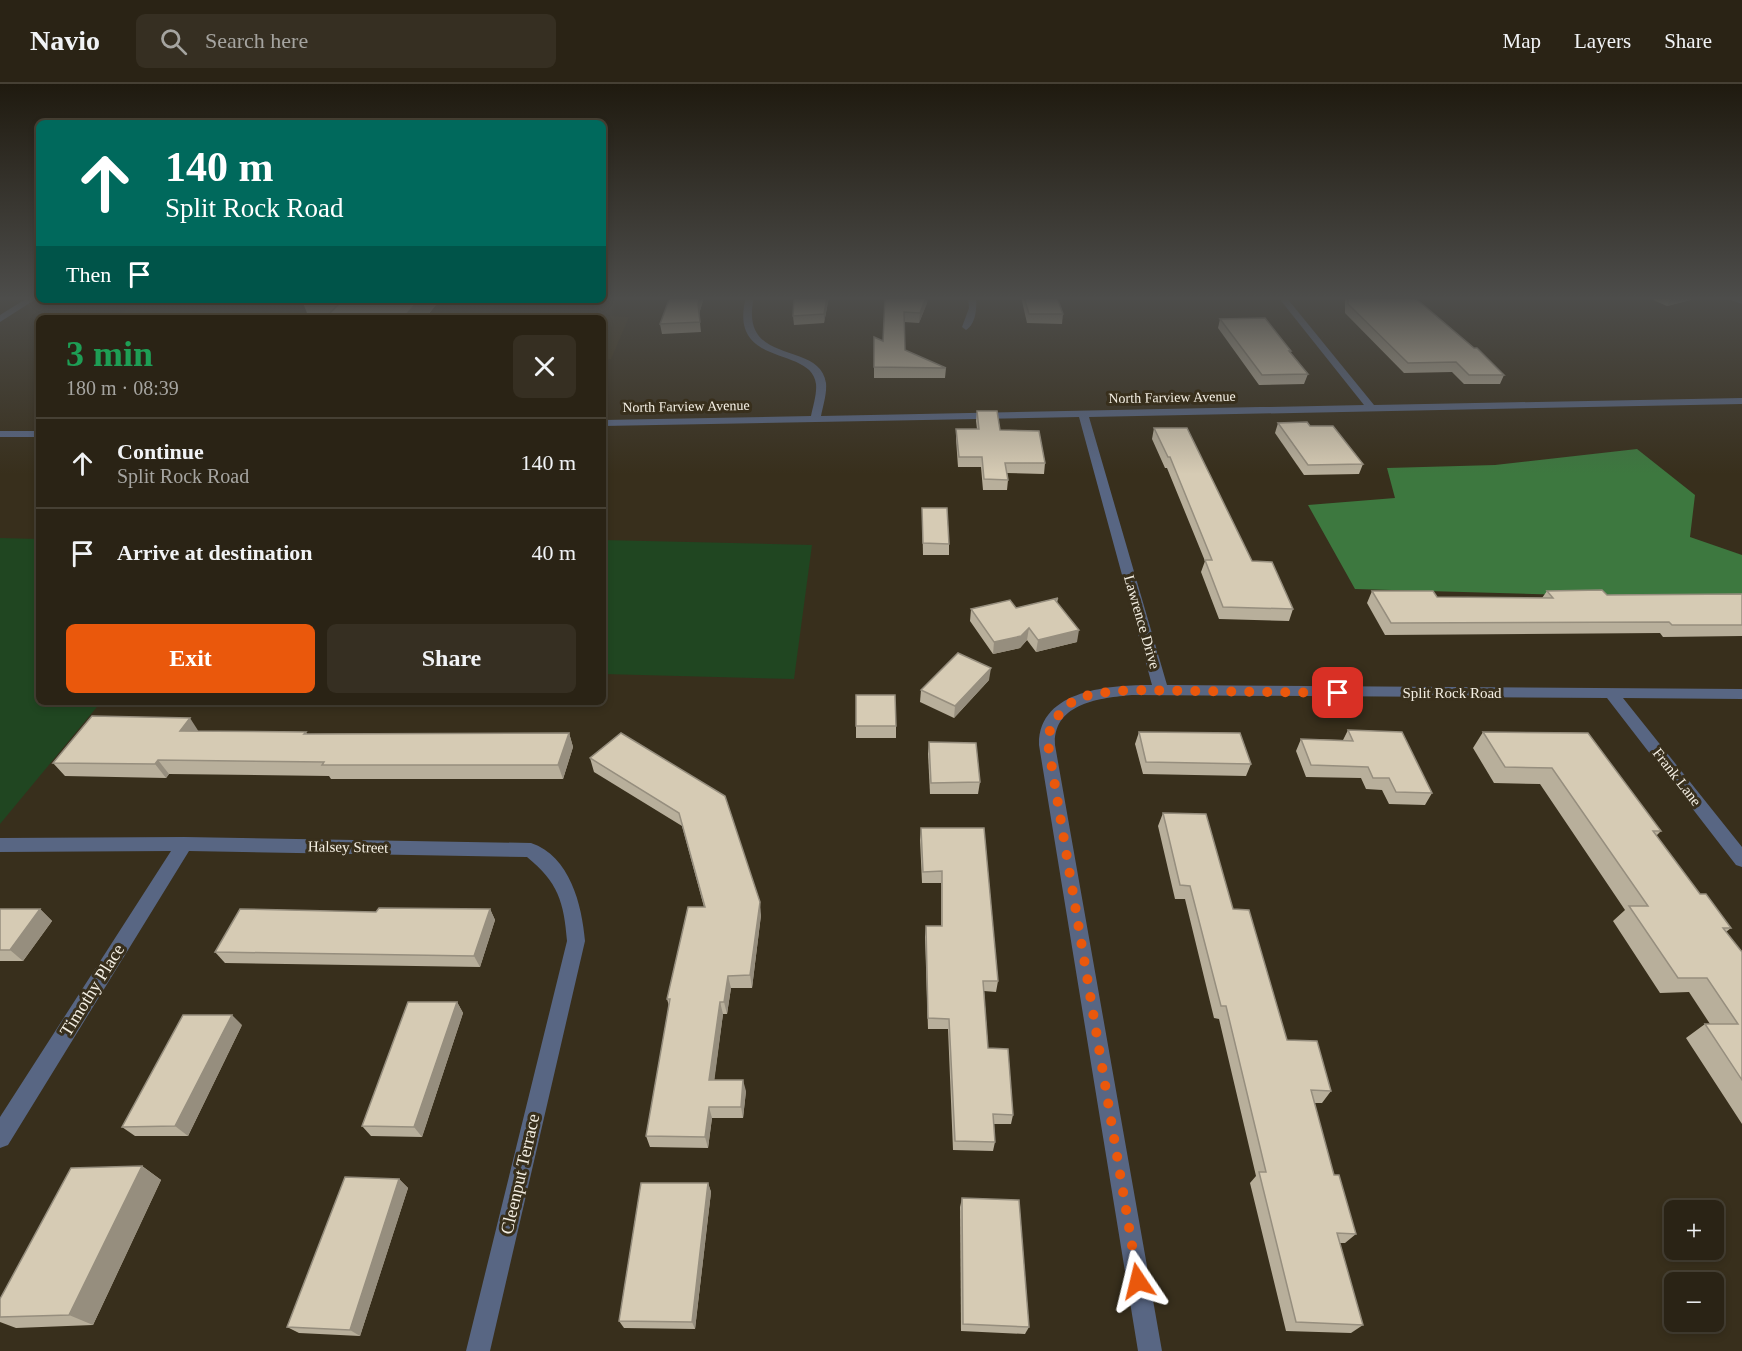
<!DOCTYPE html>
<html lang="en">
<head>
<meta charset="utf-8">
<style>
  body { margin:0; font-family:Georgia,serif; background:#362f22; color:#f1f3f6; height:100vh; display:flex; flex-direction:column; font-size:22px; white-space:nowrap }
  * { box-sizing:border-box; margin:0 }
  p { font-size:20px; color:#a5a4a0 }
  .icon { flex:none; width:33px; height:33px; fill:none; stroke:currentColor; stroke-width:2; stroke-linecap:round; stroke-linejoin:round }
  .map { position:relative; flex:1; overflow:hidden }
  .drawer { position:absolute; left:36px; top:231px; width:570px; height:390px; display:flex; flex-direction:column; background:#2a2315; border-radius:9px; box-shadow:0 3px 9px #0003,0 0 0 2px #464034 }
  .drawer>* { flex:none }
  .banner { position:absolute; left:36px; top:36px; width:570px; height:183px; border-radius:9px; box-shadow:0 3px 9px #0003,0 0 0 2px #464034; background:#00695c; color:#fff; overflow:hidden }
  .controls { position:absolute; left:1664px; top:1116px; display:grid; gap:12px }
  .controls a { display:grid; place-items:center; width:60px; height:60px; border-radius:9px; background:#2a2315; box-shadow:0 3px 9px #0003,0 0 0 2px #464034; font-size:30px }
  .pin { position:absolute; display:grid; place-items:center; width:51px; height:51px; color:#fff; margin:-26px; border-radius:12px; box-shadow:0 3px 9px #0006 }
  .me { position:absolute; width:66px; margin:-33px; rotate:350deg; stroke-linejoin:round; filter:drop-shadow(0 0 4px #0008) }
  .turn { display:flex; align-items:center; gap:21px; height:126px; padding:0 30px; font-size:27px }
  .turn .icon { width:78px; height:78px; stroke-width:2.5 }
  .turn b { display:block; font-size:42px; line-height:51px }
  .then { display:flex; align-items:center; height:57px; padding:0 30px; background:#0003; gap:12px; font-size:22px }
  .round { display:grid; place-items:center; flex:none; width:63px; height:63px; border-radius:9px; background:#362f22 }
  .summary { display:flex; align-items:center; justify-content:space-between; height:102px; padding:0 30px }
  h1 { font-size:36px; font-weight:800; line-height:45px; color:#1e9e55 }
  .action { display:flex; gap:12px; margin-top:auto; padding:12px 30px }
  .action a { flex:1; height:69px; border-radius:9px; background:#ea580c; color:#fff; font-size:24px; font-weight:800; line-height:69px; text-align:center }
  .action a+a { background:#362f22; color:#f1f3f6 }
  ul { padding:0; list-style:none }
  li { display:flex; align-items:center; gap:18px; height:90px; padding:0 30px; border-top:2px solid #464034 }
  li div { flex:1 }
  li b { display:block; font-size:22px }
  li em { font-style:normal }
  header { display:flex; align-items:center; gap:36px; box-sizing:border-box; height:84px; padding:0 30px; background:#2a2315; border-bottom:2px solid #464034 }
  header strong { font-size:28px }
  nav { display:flex; gap:33px; margin-inline-start:auto; font-size:21px }
  .search { width:420px; height:54px; background:#362f22; display:flex; align-items:center; gap:15px; box-sizing:border-box; padding:0 21px; border-radius:9px; color:#a5a4a0; font-size:22px }
  .map>svg:first-child { display:block }
  .built { fill:#41361c }
  .green { fill:#204621 }
  .forest { fill:#3d783f }
  .lines { fill:none; stroke-linecap:round; stroke-linejoin:round }
  .minor { fill:#586683; fill-rule:evenodd }
  .wall { fill:#b8af9b }
  .shaded-wall { fill:#968e7e }
  .building { fill:#d6cbb4; stroke:#968e7e; stroke-width:1.5 }
  .route { stroke:#ea580c; stroke-width:10; stroke-dasharray:0 18 }
  .labels { text-anchor:middle; stroke-width:6; stroke-linejoin:round; paint-order:stroke }
  .far-street-label { font-size:14px; fill:#f4efe3; stroke:#382f1c }
  .street-label { font-size:15px; fill:#f4efe3; stroke:#382f1c }
  .near-street-label { font-size:18px; fill:#f4efe3; stroke:#382f1c }
</style>
</head>
<body>
<header>
<strong>Navio</strong>
<div class="search"><svg class="icon" aria-label="search" viewBox="0 0 24 24"><circle cx="10" cy="10" r="6"/><path d="M15 15l6 6"/></svg>Search here</div>
<nav><a>Map</a><a>Layers</a><a>Share</a></nav>
</header>
<div class="map">
<svg width="1742" height="1267" viewBox="0 0 1742 1267">
  <rect width="100%" height="100%" fill="#382f1c"/>
  <path class="built" d="M140,216H497L489,228L629,233L611,275H603V234H114Z"/>
  <g class="green">
    <path d="M0,454L39,455V618H101L0,740Z"/>
    <path d="M603,456L812,461L794,595L603,590Z"/>
  </g>
  <path class="forest" d="M1637,365L1695,411L1690,453L1742,471V516L1355,505L1308,421L1395,414L1387,384L1495,381Z"/>
  <g class="lines">
    <g class="minor">
      <path d="M29,213H39L0,238V231Z"/>
      <path d="M746,213H754C738,284 820,255 826,299C827,310 823,322 821,332L1364,321L1278,213H1286L1374,321L1742,314V320L1089,333L1167,601L1742,605V615L1623,614L1742,763V783L1736,781L1607,614L1132,611C1100,614 1053,619 1055,661L1162,1267H1138L1039,661C1038,605 1112,601 1152,601L1079,333L603,342V336L811,332C813,322 817,310 816,300C812,261 727,285 746,213Z"/>
      <path d="M968,213H976C977,224 976,240 966,246L962,243L969,224Z"/>
      <path d="M1727,213L1742,214V220L1728,215Z"/>
      <rect x="0" y="347" width="39" height="6"/>
      <path d="M184,753L531,759C570,772 582,821 585,857L490,1267H466L567,857C564,818 558,798 527,773L189,767L8,1061L0,1064V1033L171,767L0,768V754Z"/>
    </g>
  </g>
  <g class="wall">
    <path d="M670,213H704L699,230L701,248L662,250L660,240Z"/>
    <path d="M829,213L824,239L794,241L793,232Z"/>
    <path d="M885,213L927,219L919,239L904,238L905,266L946,284L945,294H874V253L883,257Z"/>
    <path d="M1021,213H1057L1063,230L1062,240L1027,239Z"/>
    <path d="M1345,213H1414L1504,291L1500,300H1464L1452,288L1404,289L1345,229Z"/>
    <path d="M1646,213H1699L1698,214L1667,222Z"/>
    <path d="M440,216L427,232L442,234H309L303,219Z"/>
    <path d="M1220,235L1291,267L1290,268L1308,290L1304,300L1259,301L1218,244Z"/>
    <path d="M977,327L1000,346L1045,379L1044,390L1007,389L1008,396L1007,406H983L981,383H958L956,355V345H977L976,337Z"/>
    <path d="M1278,339L1310,342L1363,380L1359,390L1304,391L1275,349Z"/>
    <path d="M1154,344L1252,477L1293,525L1289,537L1219,535L1201,488L1205,477L1167,384H1165L1152,355Z"/>
    <path d="M922,424L949,460V471H923Z"/>
    <path d="M1372,507L1437,513L1542,514L1547,507L1607,511L1742,510V552L1663,553L1660,549L1385,551L1367,519Z"/>
    <path d="M1058,514L1057,519L1077,558L1036,568L1027,556L1020,564L993,570L970,537L971,525L1016,524Z"/>
    <path d="M989,596L954,634L920,618L921,606Z"/>
    <path d="M856,611L896,642V654H856Z"/>
    <path d="M1348,646L1432,709L1425,721L1389,720L1382,706L1366,705L1361,694L1306,693L1296,667L1301,655L1343,656Z"/>
    <path d="M199,647L306,648L307,650L569,649L573,663L563,695H331L329,692L169,690L166,694L65,692L53,679Z"/>
    <path d="M1139,648L1251,680L1246,692L1143,690L1135,660Z"/>
    <path d="M1483,648L1588,649L1661,747L1656,752L1700,810L1731,844L1726,848L1742,868V1040L1686,954L1705,940H1710L1689,908L1660,909L1613,837L1625,826L1540,700L1494,699L1473,664Z"/>
    <path d="M621,649L761,831L752,904H731L727,930H723L714,996L746,1007L743,1034H712L708,1064L650,1063L646,1052L669,922L667,915L704,823L682,742L594,688L590,674Z"/>
    <path d="M929,658L980,698L978,710H930L928,670Z"/>
    <path d="M1163,729L1233,825L1287,956L1331,1007L1322,1019H1314L1334,1091L1356,1150L1345,1159H1339L1363,1241L1351,1249L1286,1247L1250,1099L1256,1092L1219,935L1214,934L1185,815H1175L1158,742Z"/>
    <path d="M921,744L998,897L996,908L984,907L988,964L1013,1031L1011,1040H994L995,1058L993,1067L953,1066L948,945H928L925,853L926,842H941V799H922L920,756Z"/>
    <path d="M0,825H40L52,837L23,877H0Z"/>
    <path d="M490,825L495,836L480,883L225,879L215,868L376,828Z"/>
    <path d="M457,918L463,929L422,1053L371,1052L362,1042Z"/>
    <path d="M242,941L188,1052H135L122,1043Z"/>
    <path d="M142,1082L161,1096L93,1241L16,1244L0,1238V1215Z"/>
    <path d="M399,1095L408,1104L360,1252L299,1249L287,1243Z"/>
    <path d="M708,1099L711,1108L695,1245L624,1244L619,1237Z"/>
    <path d="M962,1114L1029,1243L1025,1250L961,1247L960,1123Z"/>
  </g>
  <g class="shaded-wall">
    <path d="M700,213H704L699,230L701,248L698,220Z"/>
    <path d="M827,213H829L824,239V230Z"/>
    <path d="M926,213H928L927,219L919,239L920,229Z"/>
    <path d="M1672,213H1699L1698,214L1667,222Z"/>
    <path d="M419,216H440L425,234L405,232Z"/>
    <path d="M1029,544L1027,556L1020,564L993,570L994,558Z"/>
    <path d="M1079,546L1077,558L1036,568L1038,556Z"/>
    <path d="M991,584L989,596L954,634L955,622Z"/>
    <path d="M190,634L199,648L180,647Z"/>
    <path d="M569,649L573,663L563,695L558,681Z"/>
    <path d="M158,676L169,690L166,694L155,680Z"/>
    <path d="M760,818L761,831L752,904L750,891Z"/>
    <path d="M40,825L52,837L23,877L10,866Z"/>
    <path d="M490,825L495,836L480,883L474,872Z"/>
    <path d="M728,892L731,904L727,930L724,918Z"/>
    <path d="M457,918L463,929L422,1053L414,1043Z"/>
    <path d="M720,918L723,930L713,1007L709,996Z"/>
    <path d="M232,931L242,941L188,1052L175,1042Z"/>
    <path d="M743,996L746,1007L743,1034L741,1023Z"/>
    <path d="M709,1023L712,1034L708,1064L705,1053Z"/>
    <path d="M142,1082L161,1096L93,1241L69,1231Z"/>
    <path d="M399,1095L408,1104L360,1252L350,1246Z"/>
    <path d="M708,1099L711,1108L695,1245L692,1238Z"/>
  </g>
  <g class="building">
    <path d="M670,213H700L698,220L700,238L660,240Z"/>
    <path d="M794,213H827L824,230L793,232Z"/>
    <path d="M885,213H926L920,229L904,228L905,266L946,284L874,283V253L883,257Z"/>
    <path d="M1024,213H1057L1063,230H1029Z"/>
    <path d="M1348,213H1414L1474,264H1477L1504,291H1469L1456,278L1408,279L1348,220Z"/>
    <path d="M305,216H419L405,232L441,233L440,234H325L340,219H303Z"/>
    <path d="M1265,234L1291,267H1289L1308,290L1262,291L1220,235Z"/>
    <path d="M977,327H997L1000,346L1039,347L1045,379H1005L1008,396L984,395L982,373H959L956,345H979Z"/>
    <path d="M1307,338L1310,342H1333L1363,380L1308,381L1278,339Z"/>
    <path d="M1154,344H1187L1252,477L1272,478L1293,525L1223,523L1205,476H1212L1170,373H1168Z"/>
    <path d="M922,424H947L949,460L923,459Z"/>
    <path d="M1602,506L1607,511L1742,510V541H1672L1669,538L1391,539L1372,507H1433L1437,513L1553,514L1547,507Z"/>
    <path d="M1058,514L1055,516L1079,546L1038,556L1029,544L1021,552L994,558L971,525L1010,516L1016,524Z"/>
    <path d="M958,569L991,584L955,622L921,606Z"/>
    <path d="M856,611H895L896,642H856Z"/>
    <path d="M92,632L190,634L180,647L306,648L304,650L569,649L558,681H322L324,678L158,676L155,680L53,679Z"/>
    <path d="M1348,646L1402,648L1432,709L1396,708L1389,694H1373L1368,683L1311,681L1301,655L1353,657Z"/>
    <path d="M1139,648L1240,649L1251,680L1146,678Z"/>
    <path d="M1483,648L1588,649L1661,747H1653L1700,810H1706L1731,844H1723L1742,868V996L1705,940H1738L1707,894H1678L1629,822H1648L1552,684L1505,683Z"/>
    <path d="M621,649L725,712L760,818L750,891L728,892L724,918H720L709,996H743L741,1023H709L705,1053L646,1052L670,915H667L688,823H705L679,729L590,674Z"/>
    <path d="M929,658L976,659L980,698L931,699Z"/>
    <path d="M1163,729L1206,730L1233,825L1249,826L1287,956L1317,957L1331,1007L1311,1006L1334,1091H1339L1356,1150L1337,1149L1363,1241L1296,1238L1259,1088H1266L1226,922H1221L1190,802L1180,801Z"/>
    <path d="M921,744H984L998,897H983L988,964L1008,965L1013,1031L993,1030L995,1058L955,1057L949,935L928,934L926,842H942V787L923,788Z"/>
    <path d="M379,824L490,825L474,872L215,868L240,825L376,828Z"/>
    <path d="M0,825H40L10,866H0Z"/>
    <path d="M408,918H457L414,1043L362,1042Z"/>
    <path d="M183,931H232L175,1042L122,1043Z"/>
    <path d="M142,1082L69,1231L0,1233V1215L71,1084Z"/>
    <path d="M345,1093L399,1095L350,1246L287,1243Z"/>
    <path d="M641,1099H708L692,1238L619,1237Z"/>
    <path d="M962,1114L1019,1116L1029,1243L963,1240Z"/>
  </g>
  <linearGradient id="sky" x2="0" y2="1"><stop stop-color="#1f1a0f"/><stop offset="0.55" stop-color="#4d4d4b"/><stop offset="1" stop-color="#4d4d4b" stop-opacity="0"/></linearGradient>
  <rect width="1742" height="390" fill="url(#sky)"/>
  <g class="lines">
    <path class="route" d="M1138,1197L1047,654C1064,608 1089,610 1132,606L1338,609"/>
  </g>
  <g class="labels">
    <g class="far-street-label">
      <text transform="translate(1172 313) rotate(-1)" y="5">North Farview Avenue</text>
      <text transform="translate(686 322) rotate(-1)" y="5">North Farview Avenue</text>
    </g>
    <g class="street-label">
      <text transform="translate(1142 538) rotate(74)" y="5">Lawrence Drive</text>
      <text x="1452" y="614">Split Rock Road</text>
      <text transform="translate(1677 693) rotate(52)" y="5">Frank Lane</text>
      <text transform="translate(348 763) rotate(1)" y="5">Halsey Street</text>
    </g>
    <g class="near-street-label">
      <text transform="translate(92 906) rotate(-58)" y="6">Timothy Place</text>
      <text transform="translate(520 1090) rotate(-77)" y="6">Cleenput Terrace</text>
    </g>
  </g>
</svg>
<div class="controls">
<a>+</a>
<a>−</a>
</div>
<div class="pin" style="left:1338px;top:609px;background:#d93025"><svg class="icon" aria-label="arrive" viewBox="0 0 24 24"><path d="M6 21V4h12l-3 4 3 4H6"/></svg></div>
<svg class="me" style="left:1138px;top:1197px" viewBox="-20 -20 40 40"><path d="M0-17L14 15 0 8-14 15z" fill="#ea580c" stroke="#fff" stroke-width="4"/></svg>
<div class="banner">
<div class="turn"><svg class="icon" aria-label="ahead" viewBox="0 0 24 24"><path d="M12 20V5M6 11l6-6 6 6"/></svg><div><b>140 m</b>Split Rock Road</div></div>
<div class="then">Then<svg class="icon" aria-label="arrive" viewBox="0 0 24 24"><path d="M6 21V4h12l-3 4 3 4H6"/></svg></div>
</div>
<section class="drawer">
<div class="summary"><div><h1>3 min</h1><p>180 m · 08:39</p></div><a class="round"><svg class="icon" aria-label="close" viewBox="0 0 24 24"><path d="M6 6l12 12M18 6L6 18"/></svg></a></div>
<ul>
<li><svg class="icon" aria-label="ahead" viewBox="0 0 24 24"><path d="M12 20V5M6 11l6-6 6 6"/></svg><div><b>Continue</b><p>Split Rock Road</p></div><em>140 m</em></li>
<li><svg class="icon" aria-label="arrive" viewBox="0 0 24 24"><path d="M6 21V4h12l-3 4 3 4H6"/></svg><div><b>Arrive at destination</b></div><em>40 m</em></li>
</ul>
<div class="action"><a>Exit</a><a>Share</a></div>
</section>
</div>
</body>
</html>
